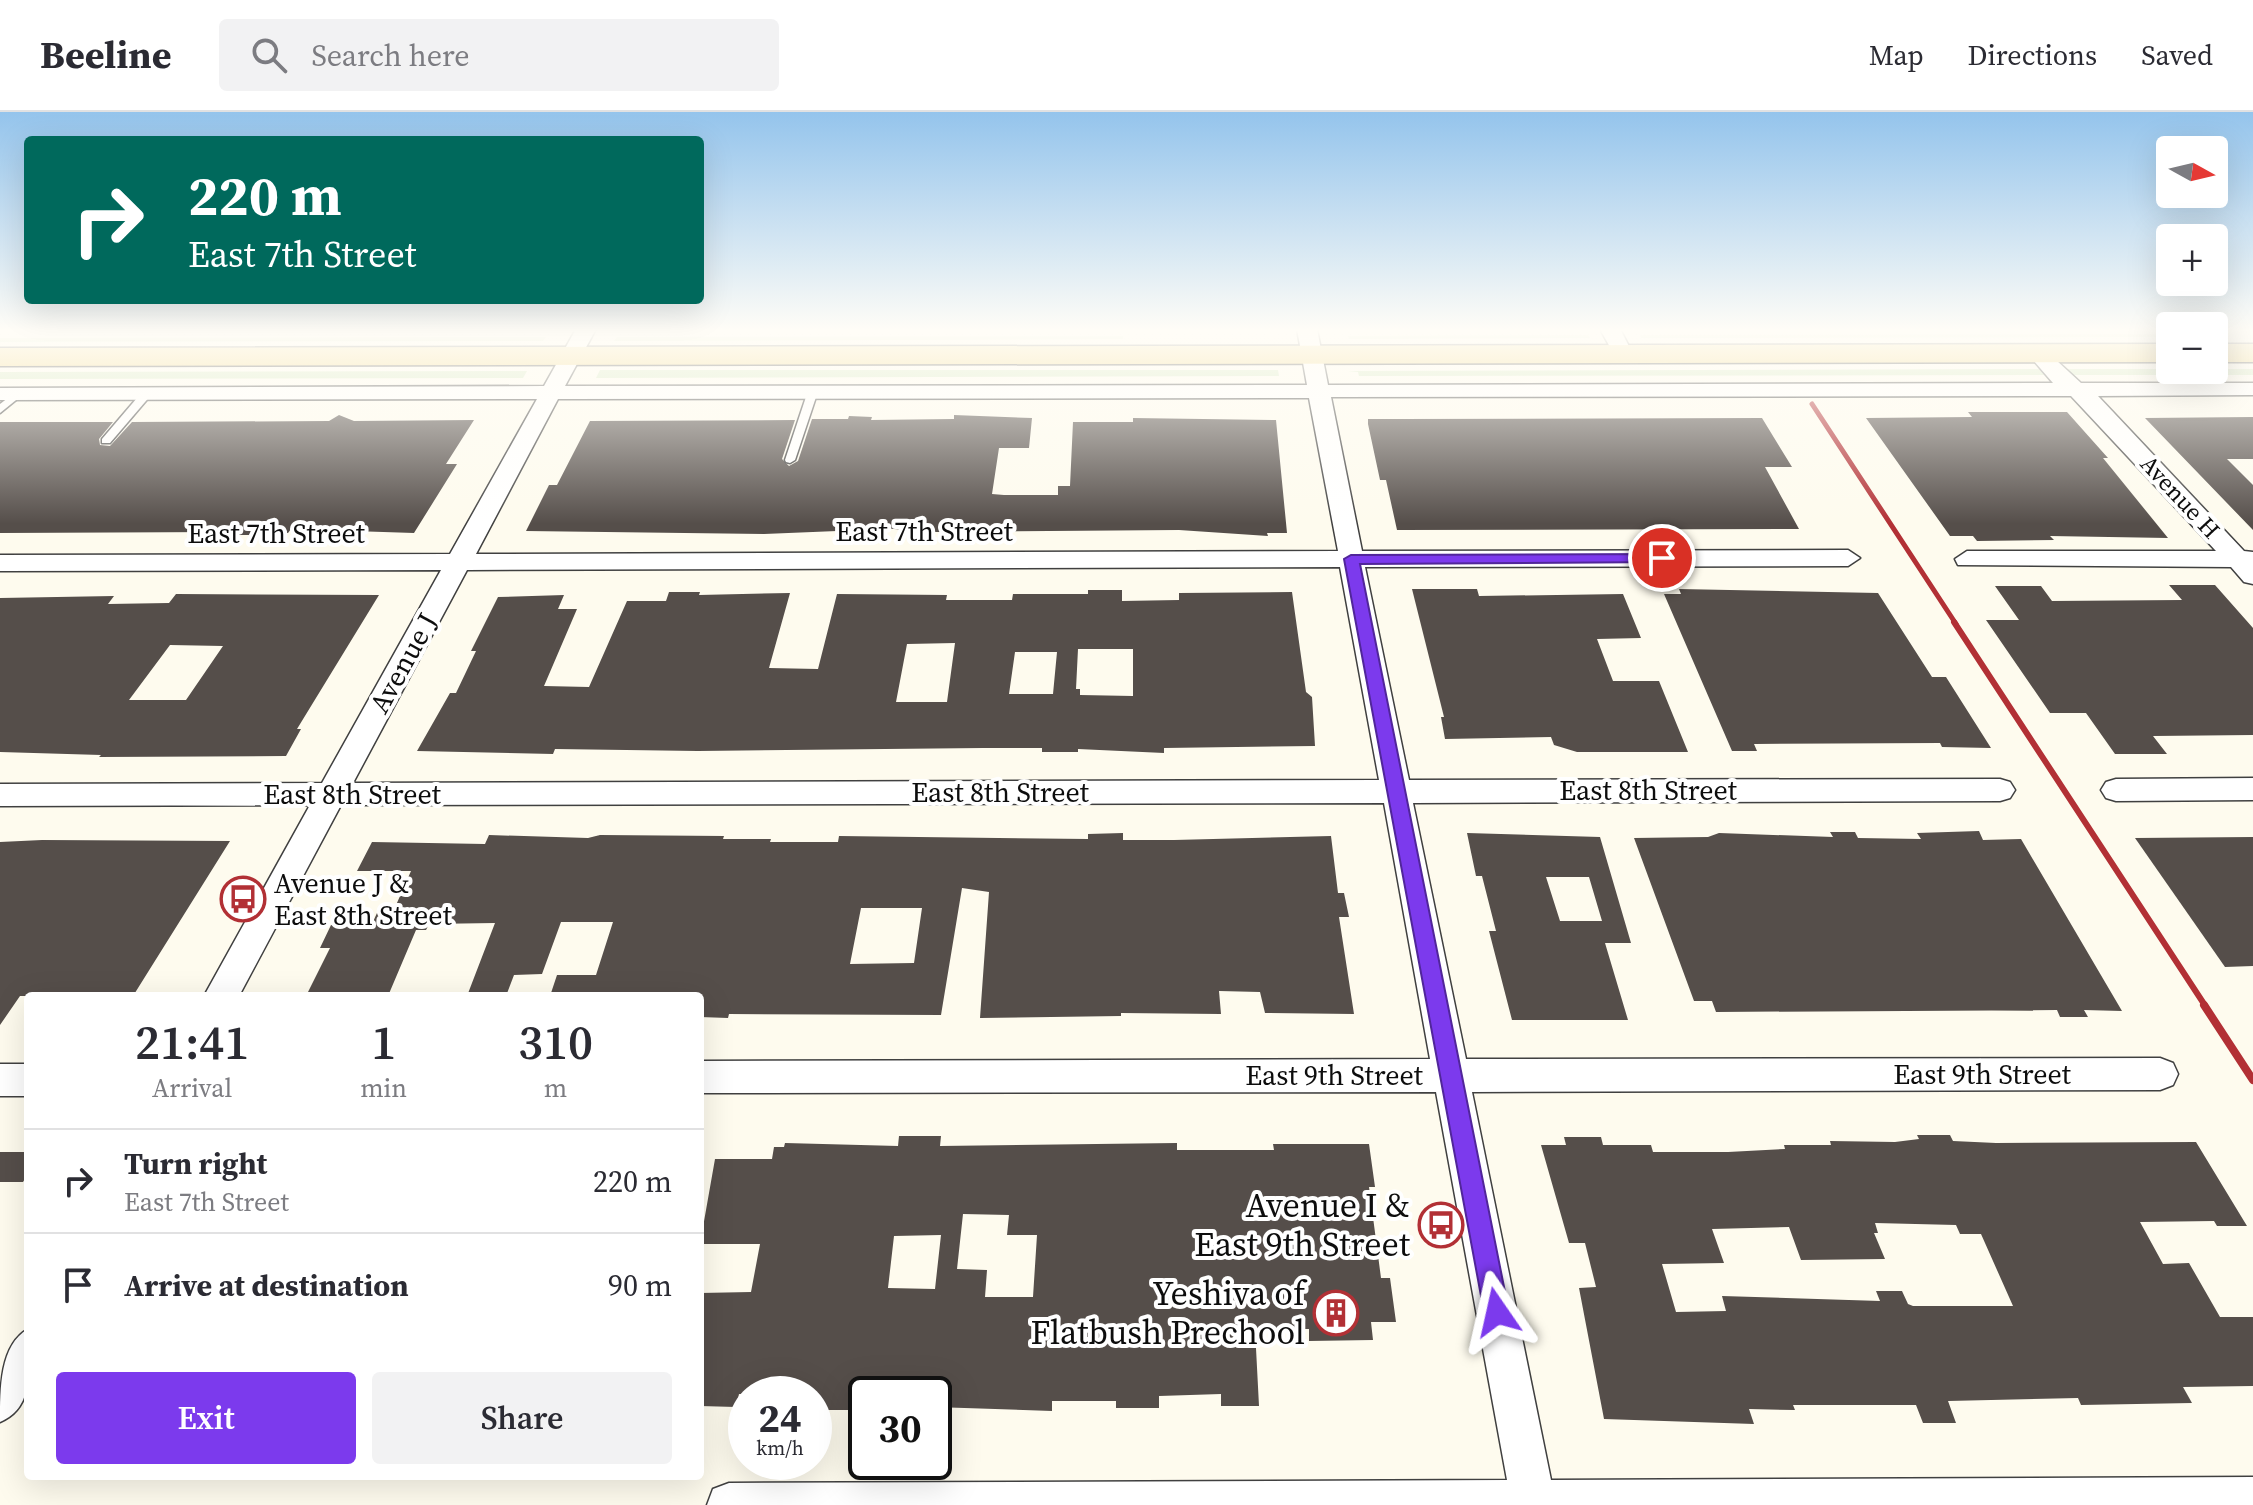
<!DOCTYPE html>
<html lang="en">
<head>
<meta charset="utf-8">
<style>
  body { margin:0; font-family:"Source Serif 4",serif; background:#f2f2f3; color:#2b2b33; height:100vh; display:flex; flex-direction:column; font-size:30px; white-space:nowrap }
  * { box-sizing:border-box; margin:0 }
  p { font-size:26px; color:#7c7c81 }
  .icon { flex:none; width:44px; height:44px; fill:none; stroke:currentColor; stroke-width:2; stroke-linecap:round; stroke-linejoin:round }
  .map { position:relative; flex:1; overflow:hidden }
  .drawer { position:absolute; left:24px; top:880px; width:680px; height:488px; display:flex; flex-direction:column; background:#fff; border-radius:8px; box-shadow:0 8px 32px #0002 }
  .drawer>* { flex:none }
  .banner { position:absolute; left:24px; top:24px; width:680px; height:168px; border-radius:8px; box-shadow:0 8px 32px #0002; background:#00695c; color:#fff; overflow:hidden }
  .needle { width:52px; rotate:98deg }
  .tools { position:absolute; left:2156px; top:24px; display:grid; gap:16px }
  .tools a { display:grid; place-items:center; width:72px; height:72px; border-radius:8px; background:#fff; box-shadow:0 8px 32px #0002; font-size:40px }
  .speed { position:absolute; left:728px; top:1264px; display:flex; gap:16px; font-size:40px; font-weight:700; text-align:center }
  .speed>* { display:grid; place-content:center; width:104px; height:104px; border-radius:50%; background:#fff; box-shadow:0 8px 32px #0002; line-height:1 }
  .speed small { font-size:20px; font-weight:400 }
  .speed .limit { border:4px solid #111; border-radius:12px; background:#fff; color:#111 }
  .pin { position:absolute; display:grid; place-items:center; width:68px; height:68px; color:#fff; margin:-34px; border:4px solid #fff; border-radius:50%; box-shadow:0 2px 8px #0007 }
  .me { position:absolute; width:88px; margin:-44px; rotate:349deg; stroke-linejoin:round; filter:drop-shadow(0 0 6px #0008) }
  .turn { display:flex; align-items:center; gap:28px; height:168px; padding:0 32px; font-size:36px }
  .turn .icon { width:104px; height:104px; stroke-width:2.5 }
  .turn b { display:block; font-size:56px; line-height:68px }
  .eta { display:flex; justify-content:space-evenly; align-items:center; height:136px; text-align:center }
  .eta b { font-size:48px; font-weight:600; line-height:56px }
  .primary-button { display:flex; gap:16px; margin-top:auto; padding:16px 32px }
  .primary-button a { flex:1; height:92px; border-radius:8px; background:#7c3aed; color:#fff; font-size:32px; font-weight:600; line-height:92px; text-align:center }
  .primary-button a+a { background:#f2f2f3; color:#2b2b33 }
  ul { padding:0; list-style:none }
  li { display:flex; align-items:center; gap:24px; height:104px; padding:0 32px; border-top:2px solid #e1e1e2 }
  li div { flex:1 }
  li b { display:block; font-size:30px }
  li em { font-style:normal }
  header { display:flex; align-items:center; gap:48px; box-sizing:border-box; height:112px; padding:0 40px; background:#fff; border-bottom:2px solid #e1e1e2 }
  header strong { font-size:38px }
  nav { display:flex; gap:44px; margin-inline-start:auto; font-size:28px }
  .search { width:560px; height:72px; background:#f2f2f3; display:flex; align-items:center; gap:20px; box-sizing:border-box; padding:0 28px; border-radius:8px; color:#7c7c81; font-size:30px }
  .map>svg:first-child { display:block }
  .green { fill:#d0e5ba }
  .building { fill:#554e4a; fill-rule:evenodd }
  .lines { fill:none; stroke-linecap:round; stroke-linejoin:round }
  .service-casing { stroke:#404040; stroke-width:3 }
  .minor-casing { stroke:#404040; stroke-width:3 }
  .primary-casing { stroke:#1e1e1e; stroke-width:3 }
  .service { fill:#fff; fill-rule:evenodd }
  .minor { fill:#fff; fill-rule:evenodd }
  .primary { fill:#eecf6e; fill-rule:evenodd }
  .rail-far2 { stroke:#b23035; stroke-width:5 }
  .rail-far1 { stroke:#b23035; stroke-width:6 }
  .rail { stroke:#b23035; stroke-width:8 }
  .route { fill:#7c3aed; stroke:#51269a; stroke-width:2 }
  .labels { text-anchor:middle; stroke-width:8; stroke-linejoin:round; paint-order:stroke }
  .far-street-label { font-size:24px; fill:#0d0d0d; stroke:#fff }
  .street-label { font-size:28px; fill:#0d0d0d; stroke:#fff }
  .poi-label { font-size:28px; fill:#0d0d0d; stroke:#fff; text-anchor:start }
  .near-poi-label { font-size:34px; fill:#0d0d0d; stroke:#fff; text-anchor:end }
</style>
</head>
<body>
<header>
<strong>Beeline</strong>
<div class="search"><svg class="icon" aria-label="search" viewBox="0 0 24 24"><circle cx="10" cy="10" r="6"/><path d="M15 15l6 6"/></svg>Search here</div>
<nav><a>Map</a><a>Directions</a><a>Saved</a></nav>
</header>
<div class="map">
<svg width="2253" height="1393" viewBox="0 0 2253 1393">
  <rect width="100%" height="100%" fill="#fefbee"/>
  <g class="green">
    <path d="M2170,222V225L1641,226L1640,223Z"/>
    <path d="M1588,223L1590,226L1349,227L1348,224Z"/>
    <path d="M1123,224V227L614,229L617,225Z"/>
    <path d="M546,225L543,229L0,230V226Z"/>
    <path d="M2039,257L2049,263L1359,264L1358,260L1348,259Z"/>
    <path d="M2065,257H2253V263H2067Z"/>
    <path d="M600,258H1278L1279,264L596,266Z"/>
    <path d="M527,259L523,266L0,267V260Z"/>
  </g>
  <g class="building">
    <path d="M1968,300H2067L2108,346H2103L2168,426L2050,424L2054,428L1977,429L1973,424H1950L1866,306L1972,305Z"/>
    <path d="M339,303L354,309L474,308L446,352H457L414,421L291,417L288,421L250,423H219L222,420L0,421V310H113L99,327L100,333L110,334L132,310L329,309Z"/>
    <path d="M954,303L1032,306L1029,336H999L992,382L1004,383H1058V374H1070L1073,310H1133V306L1276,308L1287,421H1267L1268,424L1179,418L936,420L838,413L837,419L764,422L526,419L549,373H557L590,309L795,308L782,347L789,354L798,349L812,307H848L849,304L872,305L871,308L954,307Z"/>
    <path d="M2253,305V347H2227L2253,373V418L2145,306Z"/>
    <path d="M1762,306L1792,355H1765L1799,417L1397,418L1386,368H1380L1368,312V307H1400Z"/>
    <path d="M2169,473H2215L2253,516V623L2153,624L2167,642H2115L2086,601H2050L1986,508H2019L1995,474H2041L2052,489L2182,488Z"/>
    <path d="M1412,477H1477L1479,484L1623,482L1641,526L1597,527L1613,569H1659L1688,640H1577L1554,633L1551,625L1445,627L1441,605H1444Z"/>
    <path d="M1679,477L1878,481L1932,565H1946L1991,636L1942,635L1940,631L1754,632L1757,639H1732L1664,482H1681Z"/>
    <path d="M1088,478H1122V489L1179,488V481L1292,480L1306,580L1312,585L1315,634L1164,636V641L1078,637V640H1042V636H983L698,639L555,637L553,642L417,639L450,581H456L476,539H471L498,485L564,483L558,497H577L544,574L589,575L627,489H666L669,480H700L699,483L790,481L769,556L818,557L837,482L947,483L946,488H1012L1013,482H1088ZM955,531L947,590H896L907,532ZM1078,537H1133V584L1080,583V577H1076ZM1015,540H1057L1053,582H1009Z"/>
    <path d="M176,482L379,483L297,617H301L286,644L99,645L101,643L0,640V486L114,484L108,492L169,491ZM170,533L223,534L186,588H129Z"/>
    <path d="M1979,719L1983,728L2021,727L2122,899L2084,898L2088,905H2060L2057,898L1716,900L1712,889H1694L1634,726L1708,725L1719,721L1833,725L1830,720H1855L1858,726L1921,727L1917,721Z"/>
    <path d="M1123,721V728H1174L1331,724L1338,781H1344L1349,805H1339L1354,902L1265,901L1260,880L1219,879L1221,902L1121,901V904L980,906L989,780L962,776L941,903L729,902L728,906L700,905V884H550L557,863H596L613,810H561L542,862L514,863L506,884H467L495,811L429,812L426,818H416L388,884H306L330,836H320L331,813L372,812L377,801L393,800L411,759H357L372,730L485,732L489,723L588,726L600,723L724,724L723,727H771L770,730H838L839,724L1088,727V722ZM861,796H922L914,851L850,852Z"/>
    <path d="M1467,721L1600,725L1631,831H1605L1628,908H1512L1489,819H1496L1482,764H1476ZM1546,765H1589L1602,809H1560Z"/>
    <path d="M2253,725V854L2225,855L2135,726Z"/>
    <path d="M42,728L230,729L133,884H20L0,913V730Z"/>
    <path d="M1917,1023H1950L1953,1029L1996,1031L2196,1030L2247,1114H2217L2214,1109L2140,1110L2163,1152L2189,1151L2220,1205H2253V1274L2183,1275L2192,1291L2081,1293L2078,1286L1948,1289L1956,1311H1923L1916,1293H1793L1795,1298L1749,1297L1754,1312L1604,1307L1579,1176L1596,1175L1585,1131H1569L1541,1033H1566L1564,1025H1601L1603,1033H1651L1653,1040H1728L1785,1037L1784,1033H1831L1830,1029L1895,1030L1919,1027ZM1875,1111L1956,1113L1960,1122H1981L2013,1194H1913L1908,1192L1902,1179H1876L1880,1189L1722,1184L1726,1199L1676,1200L1662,1152L1724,1151L1712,1117L1789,1115L1801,1148L1885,1147L1874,1121H1878Z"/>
    <path d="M899,1024H941L940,1034L1177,1031V1038H1274L1273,1032H1369L1375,1075H1369L1381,1166H1390L1396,1210H1371L1373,1228L1309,1229V1217H1255L1259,1294H1221V1282L1159,1284V1296H1116V1289H1052V1299L934,1295V1282H866V1296L848,1298H814V1282H739L736,1295L700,1294V1181L751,1180L760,1132H700L715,1047H772L774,1035H784L785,1031L898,1034ZM963,1102L1009,1103L1007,1123H1037L1033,1185H985L987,1158L957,1157ZM941,1123L935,1177L888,1176L894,1124Z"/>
    <path d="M0,1040H28V1062L23,1070H0Z"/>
  </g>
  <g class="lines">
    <g class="service-casing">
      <g id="service">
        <path d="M813,276L818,279L795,348L790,351L786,350L785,348L808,279Z"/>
        <path d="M147,278L152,281L151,283L110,331H102V327L143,279Z"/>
        <path d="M17,279L22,282L21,284L0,301V292Z"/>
      </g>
    </g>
    <g class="minor-casing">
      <g id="minor">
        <path d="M576,217H596L565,274L1307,273L1297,217H1317L1328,273L2053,271L2027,241L2037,235L2044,237L2081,271H2253V283L2098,284L2244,439L2253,440V472L2244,470L2231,455L1958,453L1955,447L1967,439H2216L2071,284L1331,285L1362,439L1848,438L1860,446L1848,454L1365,455L1409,668L2000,667L2010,670L2015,678L2010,686L2000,689L1413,691L1466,947L2160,946L2173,951L2178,962L2173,973L2160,978L1472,980L1551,1368L2253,1365V1393H707L713,1377L729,1371L1507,1368L1436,980L700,981V949L1430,947L1384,691L341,693L239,884H204L310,693L0,694V672L322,671L441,458L0,459V443L450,442L537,287L0,288V276L544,274ZM1309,286L1338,439L476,442L558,287ZM1340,455L1379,668L353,671L467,458Z"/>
        <path d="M1600,217H1620L1633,242L1630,246H1616Z"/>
        <path d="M2253,666V688L2116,689L2106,686L2101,678L2106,670L2116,667Z"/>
        <rect x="0" y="952" width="28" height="32"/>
        <path d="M28,1217C28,1251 37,1295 0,1310C0,1276 0,1233 28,1217Z"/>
      </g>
    </g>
    <g class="primary-casing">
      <g id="primary">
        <path d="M2170,232V250L0,254V236Z"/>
        <rect x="2214" y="232" width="39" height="18"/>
      </g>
    </g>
    <use href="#service" class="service"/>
    <use href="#minor" class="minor"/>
    <use href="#primary" class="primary"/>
    <path class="rail-far2" d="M1812,292L1956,512"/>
    <path class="rail-far1" d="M1954,510L2206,895"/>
    <path class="rail" d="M2204,893L2253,968"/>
  </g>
  <linearGradient id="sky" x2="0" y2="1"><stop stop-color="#94c4ec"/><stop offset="0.53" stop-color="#fffdf7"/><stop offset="1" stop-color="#fffdf7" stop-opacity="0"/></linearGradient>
  <rect width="2253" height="412" fill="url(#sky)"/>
  <path class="route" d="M1662,442L1668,443V450L1360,452L1509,1200L1505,1209L1497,1212L1488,1209L1484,1200L1344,447L1351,443Z"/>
  <defs>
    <g id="bus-ring" transform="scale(2.3)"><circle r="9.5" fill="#fff" stroke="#b23035" stroke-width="1.5"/><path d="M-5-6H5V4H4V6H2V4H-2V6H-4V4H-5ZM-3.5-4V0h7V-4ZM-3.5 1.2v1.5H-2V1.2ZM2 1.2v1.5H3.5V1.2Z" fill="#b23035"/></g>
    <g id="building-ring" transform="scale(2.3)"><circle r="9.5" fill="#fff" stroke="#b23035" stroke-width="1.5"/><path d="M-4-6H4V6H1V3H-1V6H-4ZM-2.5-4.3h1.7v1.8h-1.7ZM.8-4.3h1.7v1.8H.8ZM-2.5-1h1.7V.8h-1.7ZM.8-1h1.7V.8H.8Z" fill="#b23035"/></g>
  </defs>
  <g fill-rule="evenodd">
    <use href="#bus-ring" x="243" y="787"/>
    <use href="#bus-ring" x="1441" y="1113"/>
    <use href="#building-ring" x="1336" y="1201"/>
  </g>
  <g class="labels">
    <g class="far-street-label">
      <text transform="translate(2180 385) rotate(47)" y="8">Avenue H</text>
    </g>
    <g class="street-label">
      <text x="924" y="429">East 7th Street</text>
      <text x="276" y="431">East 7th Street</text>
      <text transform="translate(403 551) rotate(-61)" y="10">Avenue J</text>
      <text x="1648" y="688">East 8th Street</text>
      <text x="1000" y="690">East 8th Street</text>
      <text x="352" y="692">East 8th Street</text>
      <text x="1982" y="972">East 9th Street</text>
      <text x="1334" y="973">East 9th Street</text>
    </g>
    <g class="poi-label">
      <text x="274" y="781">Avenue J &amp;<tspan x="274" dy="32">East 8th Street</tspan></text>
    </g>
    <g class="near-poi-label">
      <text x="1410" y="1105">Avenue I &amp;<tspan x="1410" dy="39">East 9th Street</tspan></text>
      <text x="1305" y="1193">Yeshiva of<tspan x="1305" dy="39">Flatbush Prechool</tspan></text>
    </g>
  </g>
</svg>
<div class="tools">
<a><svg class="needle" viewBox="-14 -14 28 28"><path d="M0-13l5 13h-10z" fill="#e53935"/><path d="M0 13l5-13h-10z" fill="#7c7c81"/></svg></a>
<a>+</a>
<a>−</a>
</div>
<div class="speed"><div>24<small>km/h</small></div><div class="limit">30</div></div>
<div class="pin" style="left:1662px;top:446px;background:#d93025"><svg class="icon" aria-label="arrive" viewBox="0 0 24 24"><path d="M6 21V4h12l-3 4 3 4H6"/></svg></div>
<svg class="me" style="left:1497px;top:1200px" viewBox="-20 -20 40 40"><path d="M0-17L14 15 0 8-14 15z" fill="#7c3aed" stroke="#fff" stroke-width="4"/></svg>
<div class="banner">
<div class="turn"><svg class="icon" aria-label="right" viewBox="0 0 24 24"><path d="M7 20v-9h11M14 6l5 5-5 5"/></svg><div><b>220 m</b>East 7th Street</div></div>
</div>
<section class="drawer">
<div class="eta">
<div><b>21:41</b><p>Arrival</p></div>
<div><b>1</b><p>min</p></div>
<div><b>310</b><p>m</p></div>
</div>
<ul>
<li><svg class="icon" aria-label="right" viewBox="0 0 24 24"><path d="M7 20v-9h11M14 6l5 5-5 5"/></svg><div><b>Turn right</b><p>East 7th Street</p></div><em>220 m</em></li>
<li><svg class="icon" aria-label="arrive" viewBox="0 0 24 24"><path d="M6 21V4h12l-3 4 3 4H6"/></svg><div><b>Arrive at destination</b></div><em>90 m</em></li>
</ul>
<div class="primary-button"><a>Exit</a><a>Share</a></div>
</section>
</div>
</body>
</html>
